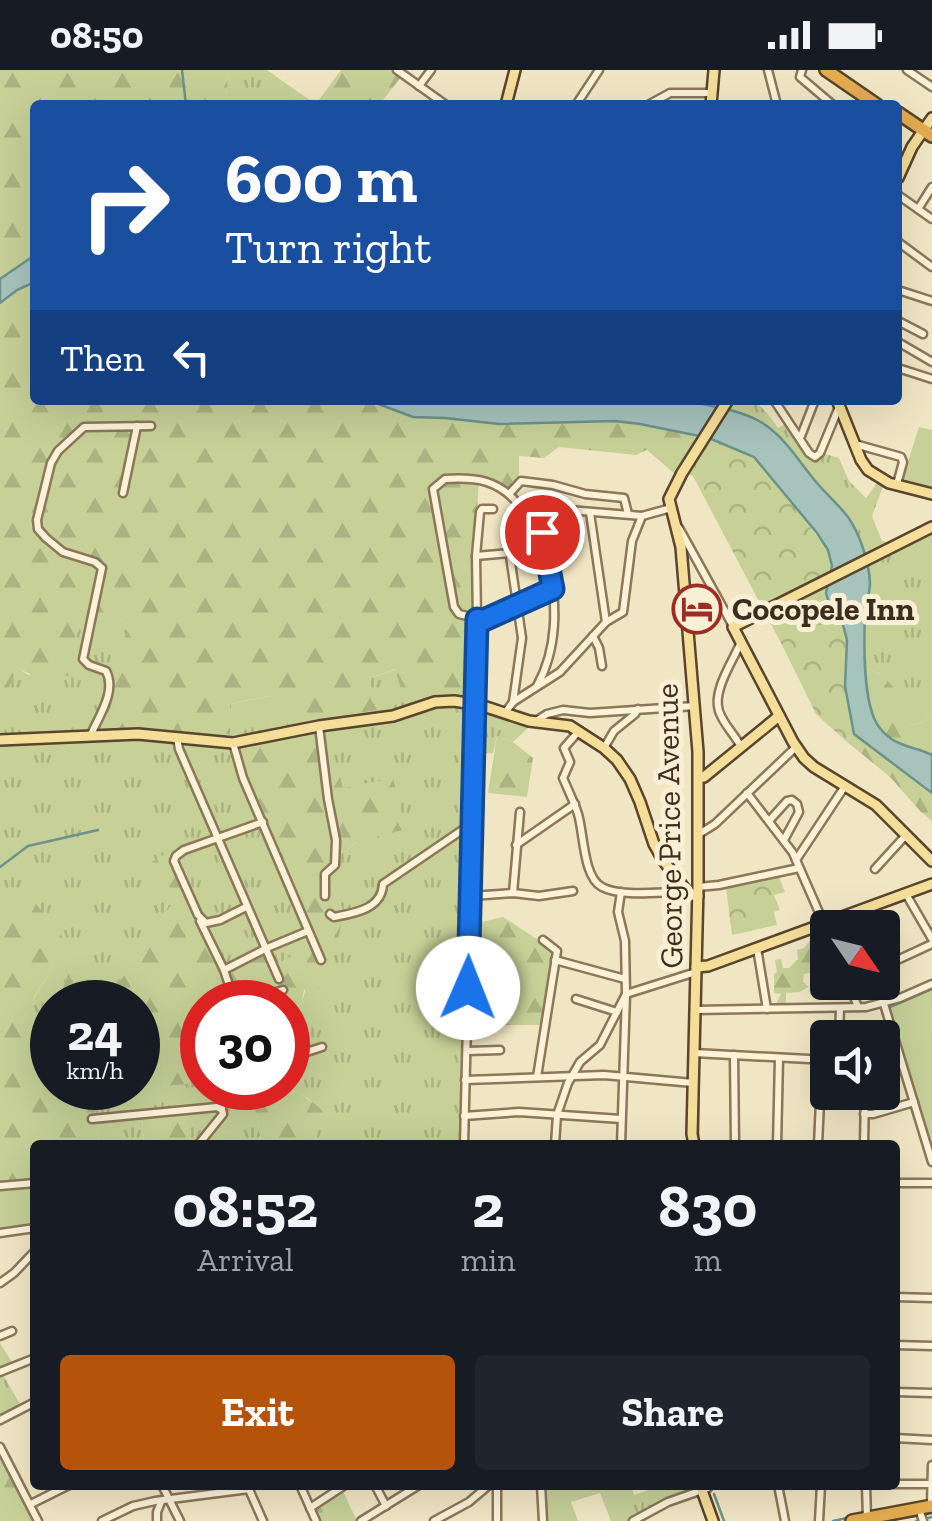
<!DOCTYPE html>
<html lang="en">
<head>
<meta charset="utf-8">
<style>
  body { margin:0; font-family:"Zilla Slab",serif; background:#20242c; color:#f1f3f6; height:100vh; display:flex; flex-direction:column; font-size:38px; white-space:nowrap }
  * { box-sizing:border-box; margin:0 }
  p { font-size:32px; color:#9ea1a6 }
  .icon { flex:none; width:55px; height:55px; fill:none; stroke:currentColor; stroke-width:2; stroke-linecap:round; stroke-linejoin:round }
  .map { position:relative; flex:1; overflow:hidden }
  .sheet { position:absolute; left:30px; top:1070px; width:870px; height:350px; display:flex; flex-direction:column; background:#171b24; border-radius:10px; box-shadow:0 10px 40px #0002 }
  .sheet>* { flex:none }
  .hud { position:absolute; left:30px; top:30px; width:872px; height:305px; border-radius:10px; box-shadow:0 10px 40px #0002; background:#1a4fa0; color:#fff; overflow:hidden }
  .needle { width:65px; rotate:125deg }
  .tools { position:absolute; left:810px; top:840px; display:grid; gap:20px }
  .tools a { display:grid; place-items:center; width:90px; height:90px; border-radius:10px; background:#171b24; box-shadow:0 10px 40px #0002; font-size:50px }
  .speed { position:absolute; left:30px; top:910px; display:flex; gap:20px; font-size:50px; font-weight:700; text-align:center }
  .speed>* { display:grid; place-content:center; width:130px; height:130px; border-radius:50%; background:#171b24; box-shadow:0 10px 40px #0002; line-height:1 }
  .speed small { font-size:25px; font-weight:400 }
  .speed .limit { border:15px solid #d22; background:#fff; color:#111 }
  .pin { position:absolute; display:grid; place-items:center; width:85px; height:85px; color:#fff; margin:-42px; border:5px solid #fff; border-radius:50%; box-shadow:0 2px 10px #0007 }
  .me { position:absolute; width:110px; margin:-55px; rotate:1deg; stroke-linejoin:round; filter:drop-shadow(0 0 8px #0008) }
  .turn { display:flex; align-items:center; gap:35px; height:210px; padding:0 30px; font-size:45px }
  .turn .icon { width:130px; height:130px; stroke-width:2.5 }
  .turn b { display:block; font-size:70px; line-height:85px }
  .then { display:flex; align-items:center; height:95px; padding:0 30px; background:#0003; gap:20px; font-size:38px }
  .eta { display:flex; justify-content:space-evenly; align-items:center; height:170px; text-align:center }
  .eta b { font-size:60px; font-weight:800; line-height:70px }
  .action { display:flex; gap:20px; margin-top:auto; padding:20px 30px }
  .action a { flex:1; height:115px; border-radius:10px; background:#b45309; color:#fff; font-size:40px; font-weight:800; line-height:115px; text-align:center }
  .action a+a { background:#20242c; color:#f1f3f6 }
  .status { display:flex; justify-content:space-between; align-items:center; height:70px; padding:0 50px; background:#171b24; direction:ltr }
  .status svg { height:28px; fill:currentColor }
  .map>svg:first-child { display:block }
  .grass { fill:url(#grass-tufts) }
  .forest { fill:url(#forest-firs) }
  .park { fill:url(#park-crowns) }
  .pitch { fill:#c6d097 }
  .water { fill:#a6c3bc; stroke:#6c938b; stroke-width:2.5 }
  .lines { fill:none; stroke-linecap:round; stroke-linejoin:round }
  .stream { stroke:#6c938b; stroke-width:2.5 }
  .minor-casing { stroke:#8c7759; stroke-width:11 }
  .major-casing { stroke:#5a452d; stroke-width:14 }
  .highway-casing { stroke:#5a452d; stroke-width:16 }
  .minor { stroke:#fbf2d8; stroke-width:6 }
  .major { stroke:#f5de9a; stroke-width:9 }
  .highway { stroke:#e4ab50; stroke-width:11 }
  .route-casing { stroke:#114b97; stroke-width:25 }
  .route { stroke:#1a73e8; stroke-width:18 }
  .labels { text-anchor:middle; stroke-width:10; stroke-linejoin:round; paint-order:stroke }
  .poi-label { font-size:32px; font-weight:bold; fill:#3c2e1e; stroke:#f8efd4; text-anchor:start }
  .street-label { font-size:32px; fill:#3c2e1e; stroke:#f8efd4 }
</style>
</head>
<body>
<div class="status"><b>08:50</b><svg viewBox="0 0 49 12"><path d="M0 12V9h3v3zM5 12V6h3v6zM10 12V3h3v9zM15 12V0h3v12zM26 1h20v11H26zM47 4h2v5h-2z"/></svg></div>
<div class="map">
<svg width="932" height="1451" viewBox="0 0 932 1451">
  <defs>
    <pattern id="grass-tufts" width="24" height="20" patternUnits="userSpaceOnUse" patternTransform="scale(2.5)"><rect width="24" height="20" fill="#c6d097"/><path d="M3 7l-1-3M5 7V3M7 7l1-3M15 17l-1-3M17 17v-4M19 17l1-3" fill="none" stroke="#abb382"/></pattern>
    <pattern id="forest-firs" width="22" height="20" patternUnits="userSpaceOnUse" patternTransform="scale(2.5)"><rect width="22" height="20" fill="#c6d097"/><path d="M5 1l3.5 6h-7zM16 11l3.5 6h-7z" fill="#abb382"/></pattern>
    <pattern id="park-crowns" width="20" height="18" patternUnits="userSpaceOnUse" patternTransform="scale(2.5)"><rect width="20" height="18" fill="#c6d097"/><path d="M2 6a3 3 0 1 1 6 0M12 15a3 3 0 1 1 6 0" fill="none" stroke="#abb382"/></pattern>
  </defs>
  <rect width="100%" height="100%" fill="#f1e6c4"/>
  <g class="grass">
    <path d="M229,0H267L298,22L291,30V35L225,34Z"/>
    <path d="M721,330C756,330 758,329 778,358L787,353L814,392L822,383L839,388L849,411L866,428L877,413L884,414L872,446L882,471L893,473L932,454V642L923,652L902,658V643L881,604L866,599L865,547L869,509L857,464L849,449L774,362C757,348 739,341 718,338Z"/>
    <path d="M73,547L129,554L112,626L118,628L120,659L230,663V634L269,626L271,658L376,640L368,609L396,599L405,633L448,626L472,627V636L531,655L513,672L497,666L493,683L472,684L464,1075H315L322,1041L308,1028L287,1018L288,949L300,941C307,905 326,874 344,842L323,798L357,772L392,709L290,801L312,860L298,883L278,894L226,897L175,778L172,834L121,911L69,901L58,932H52L51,956L28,953L34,928L67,874L0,844V622L6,624L17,598L29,605Z"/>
    <path d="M202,998V1018H230V1035L253,1027L261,1071L270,1075H189L184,1042L142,1047L144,1075H99L94,1024L133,1022L150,1002H165L163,1016L189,1000Z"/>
    <path d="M31,1113L33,1157L0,1162V1115Z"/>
    <path d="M0,1273L13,1294L1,1301L24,1341L0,1356Z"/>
    <path d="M542,1415H631L634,1425L664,1415H696L699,1422L672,1434L641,1451H611L600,1423L571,1432L578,1451H546Z"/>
  </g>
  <g class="forest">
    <path d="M0,0H229L225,35H35V185L0,209Z"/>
    <path d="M341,0H393L402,6L379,35H291V30L298,22L316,34Z"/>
    <path d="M35,212V330H368L413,347L445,348L507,354L615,351L640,354L698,367L676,405L647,380L636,385L559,377L544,388L519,386V409L510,420L496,413L479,410L474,487L472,627L448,626L405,633L395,599L368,609L377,640L271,658L268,626L230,634V664L119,659L118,628L111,627L128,554L74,548L77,602C57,612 36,608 17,598L6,625L0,622V233L17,220Z"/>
    <path d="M866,599L881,604L905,630L902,658L923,652L932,642V685C922,680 911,681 901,675C868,656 869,633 866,599Z"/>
    <path d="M328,662L343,718L393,708L406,759L357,772L323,798L344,842L338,870L322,881L335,914L304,920L300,941L288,949V932H202V998L189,1000L187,1014L163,1016L164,1002H150L138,1016V932H58L69,901L121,910L172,834L152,792L175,778L226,896L269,879L278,893L298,883L293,869L312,859L290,801L235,677Z"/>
    <path d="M854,664L932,723V751L921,742L890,707L846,671Z"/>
    <path d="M497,666L513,672L533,688L527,727L488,723Z"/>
    <path d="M24,819L68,874L34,927L29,952L50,956L52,951V1018H136L133,1022L94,1024L99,1075H35V1112L0,1115V844Z"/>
    <path d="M503,847L555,881L543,955H502V928L467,929L469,855Z"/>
    <path d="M812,868L820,871L811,881L815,902L804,904L803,912L809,917L799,922L786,923V933L776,934L781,924L774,923V904L777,902L775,890L781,889L783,898H789L798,889L797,880L804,878Z"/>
    <path d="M230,1018C272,1018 289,1010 323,1041L315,1075H270L261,1071L253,1028L230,1035Z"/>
    <path d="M184,1041L189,1075H144L142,1047Z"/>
    <path d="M0,1386L33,1451H0Z"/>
    <path d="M341,1417L357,1451H320L313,1436Z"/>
  </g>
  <g class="park">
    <path d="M698,367L718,372L759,391L828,480L832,496L826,523L830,536L843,555L847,571L845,616L854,664L846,671L816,644L782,575L693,406L685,402L687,398L681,394Z"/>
    <path d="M779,807L785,822L774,825L780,840L774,842L777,855L732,865L726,818Z"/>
  </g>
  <g class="pitch">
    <path d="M919,357L932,360V419L902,410Z"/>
    <path d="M932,919V1079L891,938Z"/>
  </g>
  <g class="water">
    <path d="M35,185V212L17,220L0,233V209Z"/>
    <path d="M368,330H685C710,336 737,339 759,351C784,365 799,392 817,413C827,425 839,435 848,447C860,464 869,492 870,513C870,523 866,533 865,543C864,571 862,635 879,657C895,678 912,675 932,685V723L854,664L845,616L847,570L843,555L830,536L826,523L832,496L828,480L817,463L754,387L709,368L640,354L615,351L499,354L445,348L413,347Z"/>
  </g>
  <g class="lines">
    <g class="stream">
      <path d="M182,0L186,35"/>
      <path d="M754,727L770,748"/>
      <path d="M0,797L28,776L98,760"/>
      <path d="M700,937V918"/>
      <path d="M890,937L932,919"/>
      <path d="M698,1074L699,944"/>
      <path d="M711,1415L712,1417"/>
      <path d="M714,1424L724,1451"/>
      <path d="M874,1441L911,1435"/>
      <path d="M928,1448L932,1447"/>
      <path d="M833,1451L847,1448"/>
      <path d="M916,1451L918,1450"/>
    </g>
    <g class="minor-casing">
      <g id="minor">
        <path d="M397,0L446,35"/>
        <path d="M768,0L777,35"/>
        <path d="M802,0L800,7L833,35"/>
        <path d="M907,0L932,17"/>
        <path d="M419,16L431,0"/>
        <path d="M576,35L599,0"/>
        <path d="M648,35L670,23H712"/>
        <path d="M898,125L932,149"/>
        <path d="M918,139L932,117"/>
        <path d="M898,172L932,197"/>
        <path d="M898,220L932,231"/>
        <path d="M898,251L923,264"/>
        <path d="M898,272L932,292"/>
        <path d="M898,298L932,309"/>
        <path d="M774,330L809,383L815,387L820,383L839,337"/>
        <path d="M801,366L815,330"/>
        <path d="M855,374L901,387L903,392L897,414"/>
        <path d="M123,423L137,356"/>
        <path d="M510,423L521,411L553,415L585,424L624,428L628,444"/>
        <path d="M520,436L642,446L671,438"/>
        <path d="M590,443L606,552"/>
        <path d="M679,458L733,556"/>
        <path d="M476,486L511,483"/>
        <path d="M593,566L599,578L602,596"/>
        <path d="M741,572C733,591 712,621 719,641C723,654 735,665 741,677"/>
        <path d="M537,616C558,578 557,535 549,493C545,474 541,458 543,438"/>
        <path d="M513,632L522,568L510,486L516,473L520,436C499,410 477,407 445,409L433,419L454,537L459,544L483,550L553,519"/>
        <path d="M505,643L513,632L560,602L606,552L623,542L632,471L642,446"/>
        <path d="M536,651L547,644L563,640L590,643L695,636"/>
        <path d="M319,656L328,729L336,770L335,795L325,804V826"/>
        <path d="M579,661L564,678L570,692L563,708C568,720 574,732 578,744C584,764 583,807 602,817C620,827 659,822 680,822L685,819"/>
        <path d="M90,667C98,647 117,622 106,601L89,595L83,589L102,498L95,492L63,482L46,468L38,459L37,450L51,393L58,381L84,357L151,356"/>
        <path d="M177,667L179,679L279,909"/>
        <path d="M233,673L243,708L321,890"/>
        <path d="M604,678L614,661L635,644L638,639"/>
        <path d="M747,723L793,783L828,863"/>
        <path d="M769,751L787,731L792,730L797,734L799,742L784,770"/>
        <path d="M699,764L715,754L796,677"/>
        <path d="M516,775L575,734"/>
        <path d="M796,790L845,716"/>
        <path d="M875,799L906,765"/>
        <path d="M698,817L719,815L799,798"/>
        <path d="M513,823L520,742"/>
        <path d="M906,824L932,869"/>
        <path d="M471,826L513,823L539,826L573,821"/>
        <path d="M246,837L220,850L206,853L198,845L174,791L176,786L184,780L263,752"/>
        <path d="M867,839L873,858"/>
        <path d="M330,844L334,847C355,843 382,839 383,814L471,754"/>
        <path d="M200,851L224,900L232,924L240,929L260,927L283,920"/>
        <path d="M757,878L767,939"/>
        <path d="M555,890L625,909"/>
        <path d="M882,897L932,874"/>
        <path d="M224,900L267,878L308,861"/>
        <path d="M848,912L858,937"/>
        <path d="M576,929L617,942"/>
        <path d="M884,934L932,1092"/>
        <path d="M695,940L866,937L900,928L932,914"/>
        <path d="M839,968L840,938"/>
        <path d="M467,981L500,980"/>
        <path d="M694,983L828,990"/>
        <path d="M734,985L735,1075"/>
        <path d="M288,988L322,977"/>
        <path d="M537,1007L557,881L543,870"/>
        <path d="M465,1010L604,1005L693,1013"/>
        <path d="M221,1018L222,1039"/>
        <path d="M253,1027L258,1018"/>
        <path d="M864,1044H873L914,1032"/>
        <path d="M464,1046L519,1042L621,1049"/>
        <path d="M92,1049L217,1037L222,1040"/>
        <path d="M198,1075L223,1044L222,1040"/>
        <path d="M464,1075L477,549L476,486L480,442L482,439H493"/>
        <path d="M555,1075L557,1045L568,1013L580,992L600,975L626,924L696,902"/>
        <path d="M621,1075L626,924L625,871L618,842L621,822"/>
        <path d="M777,1075L779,988"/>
        <path d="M818,1075L822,989"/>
        <path d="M864,1075L865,1022"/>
        <path d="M895,1113H932"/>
        <path d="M0,1116L35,1113"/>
        <path d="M0,1163L35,1158"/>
        <path d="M0,1213L14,1203L35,1181"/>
        <path d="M895,1227L932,1228"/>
        <path d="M0,1266L12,1261"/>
        <path d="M895,1275L932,1276"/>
        <path d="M0,1302L35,1288"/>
        <path d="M895,1322L932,1323"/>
        <path d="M0,1350L35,1332"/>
        <path d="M895,1368L932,1370"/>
        <path d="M0,1377L38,1451"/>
        <path d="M895,1414H931"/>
        <path d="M162,1415L180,1451"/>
        <path d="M247,1415L263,1451"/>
        <path d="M300,1415L316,1451"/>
        <path d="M375,1415L386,1436"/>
        <path d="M497,1415V1451"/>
        <path d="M541,1415L543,1451"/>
        <path d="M778,1415L785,1451"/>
        <path d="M866,1415L867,1448"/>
        <path d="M31,1434L69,1415"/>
        <path d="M931,1436L932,1395"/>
        <path d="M310,1438L345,1415"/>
        <path d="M921,1445L923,1451"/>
        <path d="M102,1451L133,1436L155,1431L249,1419"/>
        <path d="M157,1451V1442L161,1432"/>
        <path d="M361,1451L419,1415"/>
        <path d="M434,1451L469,1432L489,1415"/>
        <path d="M633,1451L668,1432L708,1418"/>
        <path d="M819,1451L821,1415"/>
      </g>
    </g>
    <g class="major-casing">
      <g id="major">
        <path d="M506,35L515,0"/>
        <path d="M711,35L714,0"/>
        <path d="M898,108L912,77L932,48"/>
        <path d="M837,330L861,390L868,400L889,413L932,424"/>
        <path d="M932,457L733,557L793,672L804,688L814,697L876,735L932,791"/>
        <path d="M0,670L138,664L233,673L319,656L393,646L435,632L454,631L480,635L529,651L570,656L604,678L617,690L630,709L640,732L654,774L663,790L685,819L693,825L698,826"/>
        <path d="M699,707H704L779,646"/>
        <path d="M696,897L708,896L932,814"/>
        <path d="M694,1075L692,1064L698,817V682L681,477L669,429L682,403L728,330"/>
        <path d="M700,1415L713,1451"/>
      </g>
    </g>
    <g class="highway-casing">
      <g id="highway">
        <path d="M826,0L877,35"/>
        <path d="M898,43L932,66"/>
        <path d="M852,1451L932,1436"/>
      </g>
    </g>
    <use href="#minor" class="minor"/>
    <use href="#major" class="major"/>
    <use href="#highway" class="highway"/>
  </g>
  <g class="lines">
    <g class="route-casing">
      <path id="route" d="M468,918L477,549L484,550L553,519L542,462"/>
    </g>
    <use href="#route" class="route"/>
  </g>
  <defs>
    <g id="hotel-ring" transform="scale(2.5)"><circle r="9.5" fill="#f8efd4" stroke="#9f2b25" stroke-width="1.5"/><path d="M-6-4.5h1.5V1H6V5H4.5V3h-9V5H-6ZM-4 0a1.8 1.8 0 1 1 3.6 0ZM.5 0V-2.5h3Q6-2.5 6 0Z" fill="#9f2b25"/></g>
  </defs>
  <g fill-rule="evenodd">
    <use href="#hotel-ring" x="697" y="539"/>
  </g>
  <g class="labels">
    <g class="poi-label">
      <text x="732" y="550">Cocopele Inn</text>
    </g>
    <g class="street-label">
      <text transform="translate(669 756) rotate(-91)" y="11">George Price Avenue</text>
    </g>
  </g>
</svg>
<div class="tools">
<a><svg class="needle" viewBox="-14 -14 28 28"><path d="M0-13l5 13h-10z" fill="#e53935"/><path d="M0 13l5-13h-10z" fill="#9ea1a6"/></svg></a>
<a><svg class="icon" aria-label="sound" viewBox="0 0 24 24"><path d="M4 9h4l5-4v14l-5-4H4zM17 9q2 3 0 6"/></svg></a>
</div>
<div class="speed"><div>24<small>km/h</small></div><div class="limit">30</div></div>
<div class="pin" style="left:542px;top:462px;background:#d93025"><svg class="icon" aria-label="arrive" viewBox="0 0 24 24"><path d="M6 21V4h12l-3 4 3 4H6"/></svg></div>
<svg class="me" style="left:468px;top:918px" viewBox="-20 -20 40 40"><circle r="19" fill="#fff"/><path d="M0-13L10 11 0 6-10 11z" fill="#1a73e8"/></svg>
<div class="hud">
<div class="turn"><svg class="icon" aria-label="right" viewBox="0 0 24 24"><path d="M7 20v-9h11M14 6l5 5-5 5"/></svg><div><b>600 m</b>Turn right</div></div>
<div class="then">Then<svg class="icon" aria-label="left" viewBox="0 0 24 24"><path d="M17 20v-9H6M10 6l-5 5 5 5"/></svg></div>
</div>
<section class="sheet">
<div class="eta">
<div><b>08:52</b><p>Arrival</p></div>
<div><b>2</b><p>min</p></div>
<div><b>830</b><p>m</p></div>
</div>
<div class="action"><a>Exit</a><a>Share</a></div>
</section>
</div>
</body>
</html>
